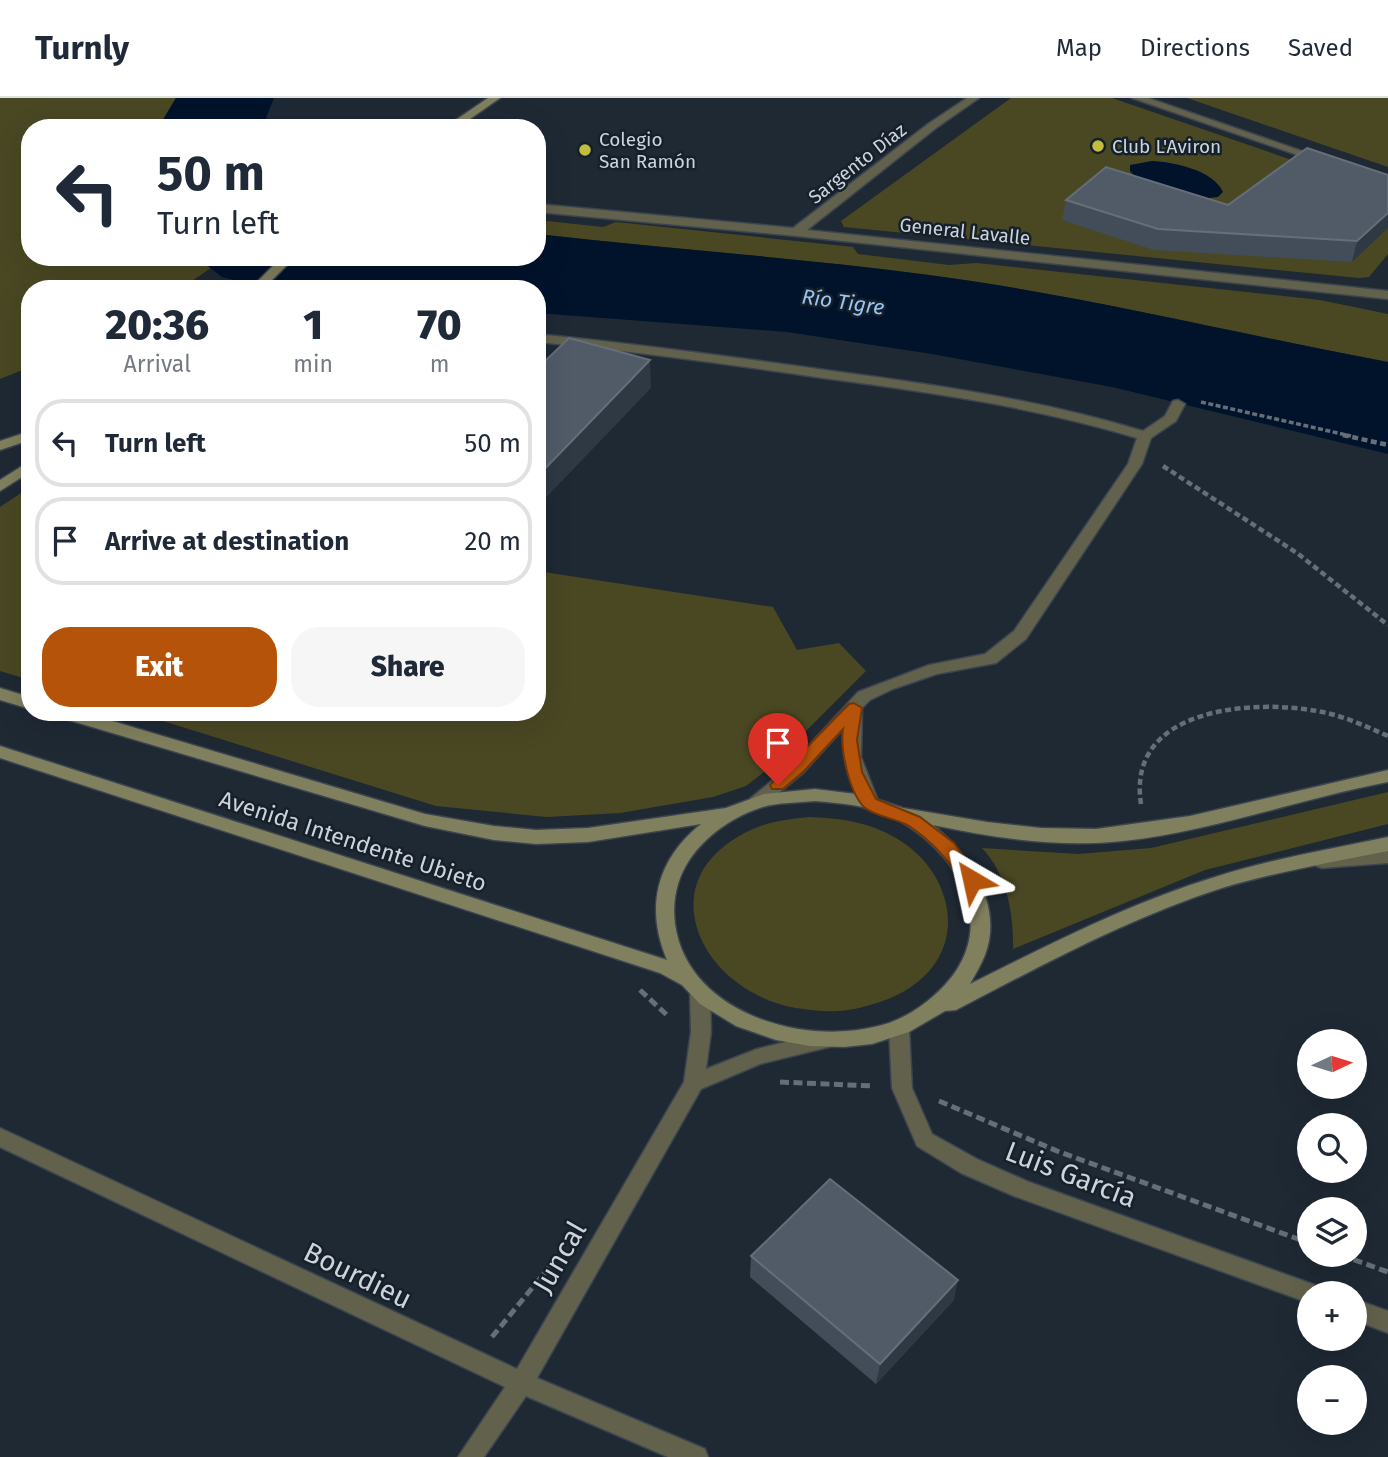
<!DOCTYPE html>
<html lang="en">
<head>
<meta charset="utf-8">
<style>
  body { margin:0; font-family:"Fira Sans",sans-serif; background:#f6f6f7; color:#1f2937; height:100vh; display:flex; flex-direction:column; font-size:26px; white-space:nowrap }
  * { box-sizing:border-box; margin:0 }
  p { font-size:23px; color:#747a83 }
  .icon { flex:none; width:38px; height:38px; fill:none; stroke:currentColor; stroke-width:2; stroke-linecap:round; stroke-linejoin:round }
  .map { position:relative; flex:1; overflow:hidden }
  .panel { position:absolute; left:21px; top:182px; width:525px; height:441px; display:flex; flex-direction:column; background:#fff; border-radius:28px; box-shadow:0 7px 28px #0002 }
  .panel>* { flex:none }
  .banner { position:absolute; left:21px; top:21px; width:525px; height:147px; border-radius:28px; box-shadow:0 7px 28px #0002; background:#fff; color:#1f2937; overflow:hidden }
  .needle { width:46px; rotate:86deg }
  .fabs { position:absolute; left:1297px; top:931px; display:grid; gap:14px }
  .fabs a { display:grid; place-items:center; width:70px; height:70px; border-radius:50%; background:#fff; box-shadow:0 7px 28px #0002; font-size:35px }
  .pin { position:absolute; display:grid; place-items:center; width:60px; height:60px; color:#fff; margin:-72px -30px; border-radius:50% 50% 50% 0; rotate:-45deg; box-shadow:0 0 7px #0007 }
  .pin .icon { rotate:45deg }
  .me { position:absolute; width:77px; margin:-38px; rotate:324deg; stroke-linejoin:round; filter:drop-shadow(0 0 5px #0008) }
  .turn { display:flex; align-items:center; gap:24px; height:147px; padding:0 21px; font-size:32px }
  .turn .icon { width:91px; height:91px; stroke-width:2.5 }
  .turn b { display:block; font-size:49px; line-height:60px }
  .eta { display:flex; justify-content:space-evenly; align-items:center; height:119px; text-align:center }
  .eta b { font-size:42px; font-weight:800; line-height:49px }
  .action { display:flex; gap:14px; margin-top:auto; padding:14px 21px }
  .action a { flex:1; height:80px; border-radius:28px; background:#b45309; color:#fff; font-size:28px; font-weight:800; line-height:80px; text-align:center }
  .action a+a { background:#f6f6f7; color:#1f2937 }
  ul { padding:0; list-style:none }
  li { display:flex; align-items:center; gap:21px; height:88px; margin:0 14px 10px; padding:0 7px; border:4px solid #e0e1e3; border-radius:28px }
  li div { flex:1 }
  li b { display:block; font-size:26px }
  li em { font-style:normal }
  header { display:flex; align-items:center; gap:42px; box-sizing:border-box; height:98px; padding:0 35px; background:#fff; border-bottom:2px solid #e0e1e3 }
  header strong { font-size:33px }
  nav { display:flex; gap:38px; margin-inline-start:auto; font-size:24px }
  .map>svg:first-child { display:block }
  .green { fill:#4a4823 }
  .water { fill:#00132b }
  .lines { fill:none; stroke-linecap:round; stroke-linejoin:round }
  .lane-casing { stroke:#3b444f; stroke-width:3 }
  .street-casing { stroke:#3b444f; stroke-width:3 }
  .secondary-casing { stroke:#3b444f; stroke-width:3 }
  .path-far2 { stroke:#666f78; stroke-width:3.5; stroke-dasharray:5 2.5; stroke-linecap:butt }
  .path-far1 { stroke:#666f78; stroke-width:4.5; stroke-dasharray:6 3.5; stroke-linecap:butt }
  .path { stroke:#666f78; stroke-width:5; stroke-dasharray:9 4.5; stroke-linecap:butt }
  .lane { fill:#61614c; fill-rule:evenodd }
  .street { fill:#61614c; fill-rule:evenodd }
  .secondary { fill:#81805e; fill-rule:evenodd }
  .wall { fill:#424d59 }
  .shaded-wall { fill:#2e3944 }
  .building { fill:#515b67; stroke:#656e79; stroke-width:2 }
  .route { fill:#b45309; stroke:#753606; stroke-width:2 }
  .poi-dot { fill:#c3bd3f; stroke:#16202a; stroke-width:2.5 }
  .labels { text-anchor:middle; stroke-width:5; stroke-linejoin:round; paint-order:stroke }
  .far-poi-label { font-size:19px; fill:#cdd3db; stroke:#16202a; text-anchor:start }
  .far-street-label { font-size:19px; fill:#cdd3db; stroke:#16202a }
  .far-water-label { font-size:21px; font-style:italic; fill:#99c5f4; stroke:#16202a }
  .street-label { font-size:23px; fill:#cdd3db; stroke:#16202a }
  .near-street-label { font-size:28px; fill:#cdd3db; stroke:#16202a }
</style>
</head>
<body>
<header>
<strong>Turnly</strong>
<nav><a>Map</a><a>Directions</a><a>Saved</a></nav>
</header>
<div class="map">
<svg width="1388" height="1359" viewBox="0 0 1388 1359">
  <rect width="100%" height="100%" fill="#1f2934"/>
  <g class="green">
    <path d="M0,0H176L158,30H30V159H196L211,170L180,191H30V269L0,281Z"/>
    <path d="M1011,0H1112L1388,95V156L1369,179L1359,180L844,129L841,123Z"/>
    <path d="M1187,0H1388V69Z"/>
    <path d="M537,122L603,129L616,124L853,149L858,156L949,167L977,165L1320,202L1388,216V264C1232,235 1079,196 921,176C793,159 665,151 537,136Z"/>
    <path d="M30,389V582L0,573V409Z"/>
    <path d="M537,473L773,509L797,552L839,545L866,573L769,670L746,688L713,699L620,715L547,719L436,708L134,614H537Z"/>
    <path d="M1388,694V726L1205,772L1013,851C1014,817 1007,776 982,750L1078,756L1151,750Z"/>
    <path d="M809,719C839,720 869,724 896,740C954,774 971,851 908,891C892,901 873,907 854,911C835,915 815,913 796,910C699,893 645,779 753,731C771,723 790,721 809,719Z"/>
  </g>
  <g class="water">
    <path d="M176,0H274L262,30H158Z"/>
    <path d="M1152,63C1174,64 1213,72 1223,94L1218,99L1199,101L1136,80L1130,73V67Z"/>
    <path d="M537,136C665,151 793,159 921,176C1078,196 1232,235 1388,264V356L1112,289L932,256L787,234L537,215V191H269L222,179L196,159H537Z"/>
  </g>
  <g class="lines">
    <g class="lane-casing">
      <path id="lane" d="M537,236C636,246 734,259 832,273C937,287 1041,302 1143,333L1165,318L1173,303L1178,302L1185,306L1176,323L1151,340L1142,366L1026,541L996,565L937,576L893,591L870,602L862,610L861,659L879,705L876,710H864C850,685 841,660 843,631L804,674L763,708H751L748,704L751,700L792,666L858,594L929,567L985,556L1014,533L1128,366L1137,340C1035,309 929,294 823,280C728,266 633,253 537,244Z"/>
    </g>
    <g class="street-casing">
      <g id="street">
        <path d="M967,0H979L936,30L807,132L1388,193V201L796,138L537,114V106L793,130L928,26Z"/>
        <path d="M1132,0H1148L1328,62L1318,64Z"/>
        <path d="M1388,751V765L1322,770L1316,768L1313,763L1316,758L1322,756Z"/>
        <path d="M700,886L707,888L710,894L711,934L706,971L757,951L826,934L833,936L836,942L833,948L760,966L701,991L537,1280L705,1351L708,1359H668L526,1298L484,1359H458L505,1289L0,1049V1030L517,1271L684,984L691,934L690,894L693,888Z"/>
        <path d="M899,922L906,924L909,930L912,990L932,1036L977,1061L1029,1084L1318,1188L1321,1195H1309V1205L1014,1098L961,1075L917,1048L892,990L889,930L892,924Z"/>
        <path d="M1354,1201L1388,1213V1235L1354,1222Z"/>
      </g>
    </g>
    <g class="secondary-casing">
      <g id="secondary">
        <path d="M488,0H500L457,30H444Z"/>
        <path d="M282,159H295L263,191H250Z"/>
        <path d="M30,333V342L0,352V343Z"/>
        <path d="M30,363V374L0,393V382Z"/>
        <path d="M0,590L30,599V611L0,602Z"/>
        <path d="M53,614H82L425,716L494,728L536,732L588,730L726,710L764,696L815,691L864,697L903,710L987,724L1041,730L1096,731L1190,718L1388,672V684C1299,701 1213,733 1123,743C1059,750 995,740 933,727C969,757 1004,807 985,857C981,867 975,877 970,886C1050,846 1130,805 1215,779C1272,761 1330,751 1388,739V753C1333,764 1276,774 1222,790C1129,820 1042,867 956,912L945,913L909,934L872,946L844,949L810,948L776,942L736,928L700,906L682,887L660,875L0,660V648L667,862C645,810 656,762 701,726L588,744L536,746L494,742L425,728L55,618ZM815,703C839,705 866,707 888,717C956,749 1004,827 942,890C923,909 900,924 874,929C798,947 687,913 675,826C672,803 677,780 690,761C706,738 731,720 757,711C775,704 796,705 815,703Z"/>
      </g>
    </g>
    <path class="path-far2" d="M1201,304L1351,338"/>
    <g class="path-far1">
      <path d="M1343,337L1388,347"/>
      <path d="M1163,368L1297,455L1388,527"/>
      <path d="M1141,706C1126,610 1251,601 1317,613C1342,617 1365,628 1388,638"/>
    </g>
    <g class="path">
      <path d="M640,892L669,919"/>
      <path d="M780,984L873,988"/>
      <path d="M939,1003L1057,1053L1309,1145"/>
      <path d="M1341,1157L1388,1174"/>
      <path d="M492,1239L551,1167"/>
    </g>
    <use href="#lane" class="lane"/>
    <use href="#street" class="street"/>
    <use href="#secondary" class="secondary"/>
  </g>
  <g class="wall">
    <path d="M1388,77L1352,164L1154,152L1062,122L1066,102L1228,107Z"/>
    <path d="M751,1158L954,1202L876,1286L750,1179Z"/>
  </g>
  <g class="shaded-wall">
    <path d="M1388,115V130L1352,164L1357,143Z"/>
    <path d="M650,262L651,290L537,409V379Z"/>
    <path d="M958,1182L954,1202L876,1286L880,1266Z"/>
  </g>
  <g class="building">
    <path d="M1307,50L1388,77V115L1357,143L1158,131L1066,102L1106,69L1228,107Z"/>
    <path d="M569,240L650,262L537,379V263L543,265Z"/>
    <path d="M830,1081L958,1182L880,1266L751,1158Z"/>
  </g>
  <path class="route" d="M854,605L862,610L857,642L862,674L876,701L920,719L954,745L978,778L980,782L978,787H966C949,764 934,744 909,728C896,720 875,719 864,709C849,694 840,651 843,631L804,673L783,691H772L770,687L849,606Z"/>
  <g class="poi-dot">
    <circle cx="1098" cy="48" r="7"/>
    <circle cx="585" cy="52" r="7"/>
  </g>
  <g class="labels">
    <g class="far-poi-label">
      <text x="599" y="48">Colegio<tspan x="599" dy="22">San Ramón</tspan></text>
      <text x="1112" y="55">Club L'Aviron</text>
    </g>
    <g class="far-street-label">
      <text transform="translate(857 65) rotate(-38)" y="7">Sargento Díaz</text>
      <text transform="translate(965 133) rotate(6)" y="7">General Lavalle</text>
    </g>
    <g class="far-water-label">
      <text transform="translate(843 204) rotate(8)" y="7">Río Tigre</text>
    </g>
    <g class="street-label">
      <text transform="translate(353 743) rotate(18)" y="8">Avenida Intendente Ubieto</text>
    </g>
    <g class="near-street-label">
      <text transform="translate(1071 1076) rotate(21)" y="10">Luis García</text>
      <text transform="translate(559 1159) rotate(-60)" y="10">Juncal</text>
      <text transform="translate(358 1177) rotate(26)" y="10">Bourdieu</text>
    </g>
  </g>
</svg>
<div class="fabs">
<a><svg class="needle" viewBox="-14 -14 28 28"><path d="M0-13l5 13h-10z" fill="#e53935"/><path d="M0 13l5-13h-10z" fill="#747a83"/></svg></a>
<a><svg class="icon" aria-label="search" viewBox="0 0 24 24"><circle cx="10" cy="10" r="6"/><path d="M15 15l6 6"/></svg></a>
<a><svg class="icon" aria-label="layers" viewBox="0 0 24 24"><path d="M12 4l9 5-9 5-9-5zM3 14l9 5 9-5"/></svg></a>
<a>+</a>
<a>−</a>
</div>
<div class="pin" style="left:778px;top:687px;background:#d93025"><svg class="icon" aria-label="arrive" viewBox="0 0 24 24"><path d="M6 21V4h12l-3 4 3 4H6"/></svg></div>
<svg class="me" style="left:972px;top:782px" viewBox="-20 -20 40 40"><path d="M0-17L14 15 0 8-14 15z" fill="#b45309" stroke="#fff" stroke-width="4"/></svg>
<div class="banner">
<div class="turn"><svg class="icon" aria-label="left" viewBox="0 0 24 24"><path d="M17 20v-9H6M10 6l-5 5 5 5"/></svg><div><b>50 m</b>Turn left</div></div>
</div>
<section class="panel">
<div class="eta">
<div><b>20:36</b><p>Arrival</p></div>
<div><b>1</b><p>min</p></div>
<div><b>70</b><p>m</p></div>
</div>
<ul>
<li><svg class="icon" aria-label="left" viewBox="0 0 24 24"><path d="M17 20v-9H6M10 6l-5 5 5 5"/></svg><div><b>Turn left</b></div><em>50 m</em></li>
<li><svg class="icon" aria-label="arrive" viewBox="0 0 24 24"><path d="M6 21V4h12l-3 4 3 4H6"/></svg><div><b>Arrive at destination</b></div><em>20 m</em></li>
</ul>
<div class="action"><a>Exit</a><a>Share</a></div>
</section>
</div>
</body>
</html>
